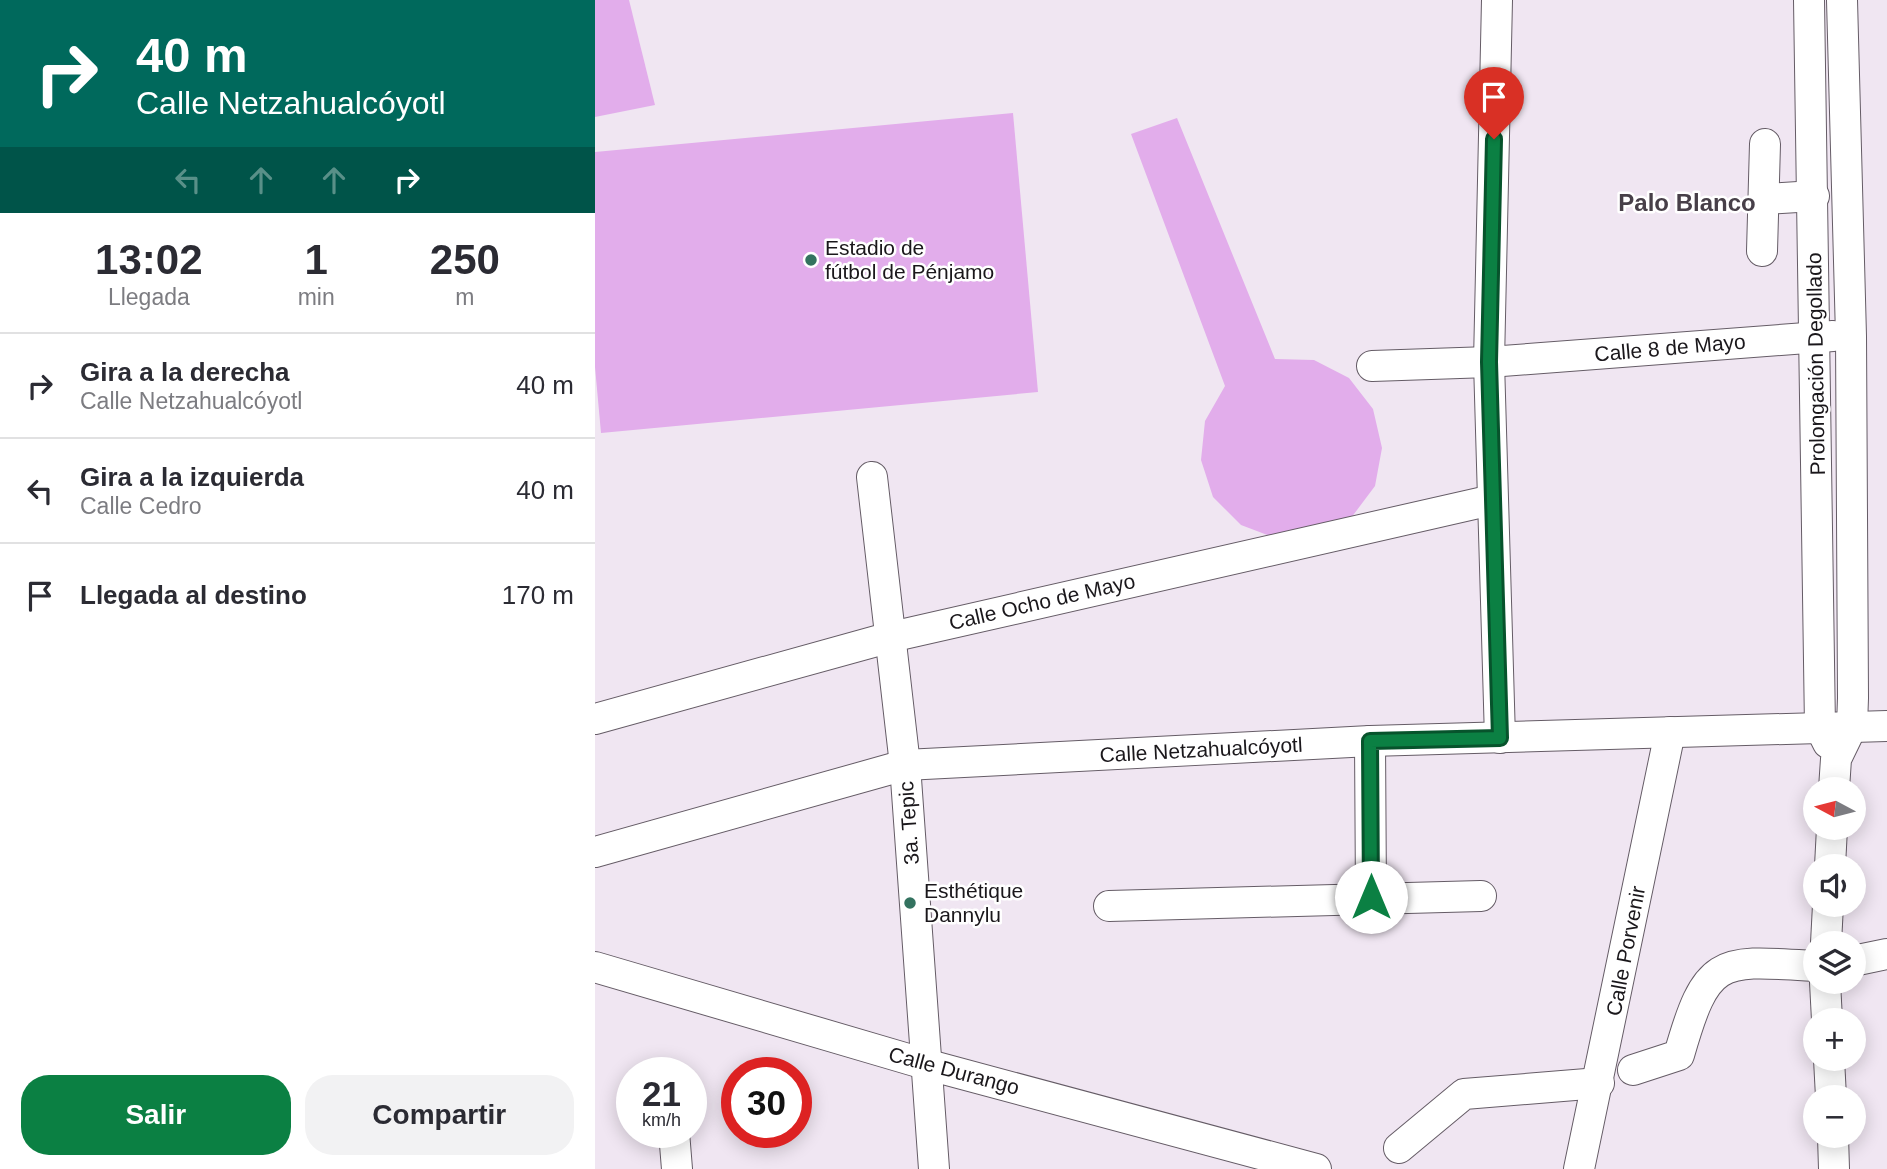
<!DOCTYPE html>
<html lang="es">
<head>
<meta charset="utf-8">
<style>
  body { margin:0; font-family:Helvetica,sans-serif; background:#f2f2f3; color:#2b2b33; height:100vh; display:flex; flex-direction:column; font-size:26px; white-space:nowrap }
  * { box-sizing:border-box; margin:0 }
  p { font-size:23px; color:#7c7c81 }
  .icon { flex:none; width:38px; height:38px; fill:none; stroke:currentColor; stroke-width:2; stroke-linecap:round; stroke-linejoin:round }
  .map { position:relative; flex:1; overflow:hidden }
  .sheet { display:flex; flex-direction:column; background:#fff; width:595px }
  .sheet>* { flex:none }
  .guide { background:#00695c; color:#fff; overflow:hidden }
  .needle { width:46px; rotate:277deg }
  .buttons { position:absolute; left:1208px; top:777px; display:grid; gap:14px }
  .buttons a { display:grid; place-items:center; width:63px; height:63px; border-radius:50%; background:#fff; box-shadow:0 4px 18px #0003; font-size:35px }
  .speed { position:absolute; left:21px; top:1057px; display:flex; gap:14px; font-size:35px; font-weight:700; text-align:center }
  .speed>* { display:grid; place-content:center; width:91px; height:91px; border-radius:50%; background:#fff; box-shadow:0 4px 18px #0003; line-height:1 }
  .speed small { font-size:18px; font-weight:400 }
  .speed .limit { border:10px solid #d22; background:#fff; color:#111 }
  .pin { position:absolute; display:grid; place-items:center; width:60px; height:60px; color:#fff; margin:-72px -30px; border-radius:50% 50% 50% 0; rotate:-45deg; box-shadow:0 0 7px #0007 }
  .pin .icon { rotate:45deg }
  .me { position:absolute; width:77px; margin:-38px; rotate:0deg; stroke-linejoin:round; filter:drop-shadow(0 0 5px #0008) }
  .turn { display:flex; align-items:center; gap:24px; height:147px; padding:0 21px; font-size:32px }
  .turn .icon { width:91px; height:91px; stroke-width:2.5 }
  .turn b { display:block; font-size:49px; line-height:60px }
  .lanes { display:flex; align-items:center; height:66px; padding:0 21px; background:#0003; justify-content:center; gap:35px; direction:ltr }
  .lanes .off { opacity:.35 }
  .eta { display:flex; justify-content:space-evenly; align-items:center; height:119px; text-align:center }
  .eta b { font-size:42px; font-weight:600; line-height:49px }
  .primary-button { display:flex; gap:14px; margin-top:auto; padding:14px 21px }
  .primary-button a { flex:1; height:80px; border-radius:28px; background:#0b8043; color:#fff; font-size:28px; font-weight:600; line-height:80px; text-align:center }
  .primary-button a+a { background:#f2f2f3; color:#2b2b33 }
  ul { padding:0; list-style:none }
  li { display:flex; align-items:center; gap:21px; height:105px; padding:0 21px; border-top:2px solid #e1e1e2 }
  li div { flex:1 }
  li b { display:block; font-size:26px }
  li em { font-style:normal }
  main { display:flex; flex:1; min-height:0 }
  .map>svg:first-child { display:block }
  .green { fill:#e2adeb }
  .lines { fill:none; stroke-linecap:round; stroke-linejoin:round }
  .minor-casing { stroke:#655c66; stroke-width:32 }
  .minor { stroke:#fff; stroke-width:30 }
  .route-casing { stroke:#07532c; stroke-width:18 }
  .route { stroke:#0b8043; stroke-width:12 }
  .poi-dot { fill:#33725f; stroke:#fff; stroke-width:2.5 }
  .labels { text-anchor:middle; stroke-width:5; stroke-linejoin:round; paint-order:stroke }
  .poi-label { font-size:21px; fill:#1a171b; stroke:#fff; text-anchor:start }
  .street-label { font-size:21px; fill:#1a171b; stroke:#fff }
  .quarter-label { font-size:24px; font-weight:bold; fill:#473f48; stroke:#fff }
</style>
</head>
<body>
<main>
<section class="sheet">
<div class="guide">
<div class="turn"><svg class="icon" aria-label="right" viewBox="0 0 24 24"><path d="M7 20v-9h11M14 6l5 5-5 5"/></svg><div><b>40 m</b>Calle Netzahualcóyotl</div></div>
<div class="lanes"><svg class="icon off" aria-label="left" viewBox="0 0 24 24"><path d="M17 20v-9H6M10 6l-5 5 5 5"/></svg><svg class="icon off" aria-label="ahead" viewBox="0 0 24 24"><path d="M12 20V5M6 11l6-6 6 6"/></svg><svg class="icon off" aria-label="ahead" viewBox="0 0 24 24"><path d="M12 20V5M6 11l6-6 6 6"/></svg><svg class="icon" aria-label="right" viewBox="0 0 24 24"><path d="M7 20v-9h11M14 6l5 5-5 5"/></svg></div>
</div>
<div class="eta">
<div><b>13:02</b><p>Llegada</p></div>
<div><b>1</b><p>min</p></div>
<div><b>250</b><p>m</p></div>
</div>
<ul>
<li><svg class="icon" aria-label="right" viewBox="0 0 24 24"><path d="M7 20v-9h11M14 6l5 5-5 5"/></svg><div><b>Gira a la derecha</b><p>Calle Netzahualcóyotl</p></div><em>40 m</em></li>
<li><svg class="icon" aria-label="left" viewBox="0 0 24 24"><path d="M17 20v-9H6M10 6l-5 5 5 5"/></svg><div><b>Gira a la izquierda</b><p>Calle Cedro</p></div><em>40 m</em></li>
<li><svg class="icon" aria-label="arrive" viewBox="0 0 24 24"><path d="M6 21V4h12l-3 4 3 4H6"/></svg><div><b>Llegada al destino</b></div><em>170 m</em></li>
</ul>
<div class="primary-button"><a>Salir</a><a>Compartir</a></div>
</section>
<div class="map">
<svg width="1292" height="1169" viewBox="0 0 1292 1169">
  <rect width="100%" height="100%" fill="#f0e6f2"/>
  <g class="green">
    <path d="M0,0H34L60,105L0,117Z"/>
    <path d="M418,113L443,392L6,433L0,367V152Z"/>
    <path d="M582,118L680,359L719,360L754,378L778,409L787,448L780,486L756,518L683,539L646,525L618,497L606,460L610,421L630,386L536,134Z"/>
  </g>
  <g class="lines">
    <g class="minor-casing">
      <g id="minor">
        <path d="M902,0L894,362L905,738"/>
        <path d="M1214,0L1225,727L1233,743"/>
        <path d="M1170,199L1219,196"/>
        <path d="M1167,251L1170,144"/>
        <path d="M777,366L894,362L1238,336"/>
        <path d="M277,477L310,765L339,1169"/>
        <path d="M0,719L296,637L897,500"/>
        <path d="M775,741L776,897"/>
        <path d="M1239,789L1241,759L1257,726L1258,698L1256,336L1247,0"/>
        <path d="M0,852L310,765L775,741L1292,726"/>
        <path d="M1235,866L1237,828"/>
        <path d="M514,906L886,896"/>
        <path d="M1231,943L1233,905"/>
        <path d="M1258,961L1292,954"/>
        <path d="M0,967L330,1064L721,1169"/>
        <path d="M1230,982L1232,1020"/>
        <path d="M1234,1059L1236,1097"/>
        <path d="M1038,1070L1084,1055C1112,956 1124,960 1220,966"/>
        <path d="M79,1132L82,1169"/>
        <path d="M1238,1136L1239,1169"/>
        <path d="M804,1148L869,1094L1004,1083"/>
        <path d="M984,1169L1075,732"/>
      </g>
    </g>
    <use href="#minor" class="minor"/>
  </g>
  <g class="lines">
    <g class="route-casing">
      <path id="route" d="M776,897L775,741L905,738L894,362L899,139"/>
    </g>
    <use href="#route" class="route"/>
  </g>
  <g class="poi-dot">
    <circle cx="216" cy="260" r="7"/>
    <circle cx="315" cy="903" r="7"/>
  </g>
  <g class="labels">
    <g class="poi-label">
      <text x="230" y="255">Estadio de<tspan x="230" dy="24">fútbol de Pénjamo</tspan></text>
      <text x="329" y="898">Esthétique<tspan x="329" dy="24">Dannylu</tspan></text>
    </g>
    <g class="street-label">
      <text transform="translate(1075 348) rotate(-5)" y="7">Calle 8 de Mayo</text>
      <text transform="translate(1221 364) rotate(-91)" y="7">Prolongación Degollado</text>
      <text transform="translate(447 602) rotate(-13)" y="7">Calle Ocho de Mayo</text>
      <text transform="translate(606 750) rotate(-3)" y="7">Calle Netzahualcóyotl</text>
      <text transform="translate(314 823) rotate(-94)" y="7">3a. Tepic</text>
      <text transform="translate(1031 951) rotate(-79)" y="7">Calle Porvenir</text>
      <text transform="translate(359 1071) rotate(15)" y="7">Calle Durango</text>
    </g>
    <g class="quarter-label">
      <text x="1092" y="211">Palo Blanco</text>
    </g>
  </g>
</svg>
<div class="buttons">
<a><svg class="needle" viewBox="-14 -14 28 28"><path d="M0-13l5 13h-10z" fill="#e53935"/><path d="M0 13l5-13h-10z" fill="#7c7c81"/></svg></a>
<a><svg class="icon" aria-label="sound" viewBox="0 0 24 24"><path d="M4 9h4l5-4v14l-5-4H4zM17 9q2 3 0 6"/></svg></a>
<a><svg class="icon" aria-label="layers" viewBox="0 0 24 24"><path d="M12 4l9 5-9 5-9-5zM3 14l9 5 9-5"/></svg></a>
<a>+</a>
<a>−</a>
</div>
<div class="speed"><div>21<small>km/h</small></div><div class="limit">30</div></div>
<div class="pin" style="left:899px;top:139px;background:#d93025"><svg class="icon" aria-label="arrive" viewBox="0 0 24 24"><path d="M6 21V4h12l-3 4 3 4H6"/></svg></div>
<svg class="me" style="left:776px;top:897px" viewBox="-20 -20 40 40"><circle r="19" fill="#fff"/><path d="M0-13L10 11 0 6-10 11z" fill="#0b8043"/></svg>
</div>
</main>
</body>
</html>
